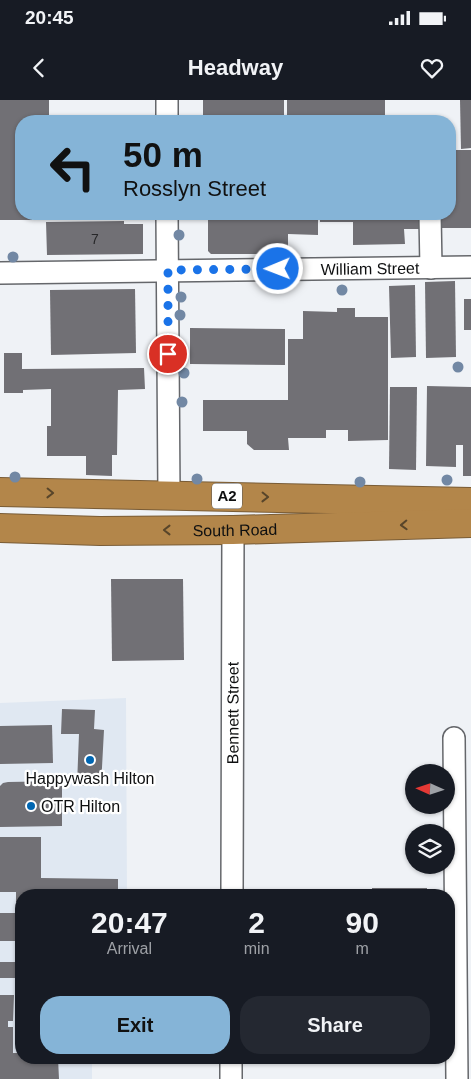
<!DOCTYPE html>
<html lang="en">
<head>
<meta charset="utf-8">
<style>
  body { margin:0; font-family:Helvetica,sans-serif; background:#242831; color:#f1f3f6; height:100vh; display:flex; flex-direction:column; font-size:19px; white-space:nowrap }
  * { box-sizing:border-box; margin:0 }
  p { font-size:16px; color:#9ea1a6 }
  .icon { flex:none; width:28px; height:28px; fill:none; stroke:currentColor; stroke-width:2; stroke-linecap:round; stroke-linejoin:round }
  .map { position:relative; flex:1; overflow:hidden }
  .details { position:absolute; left:15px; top:789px; width:440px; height:175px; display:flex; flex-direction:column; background:#171b24; border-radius:20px; box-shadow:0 1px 4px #0004 }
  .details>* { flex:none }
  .hud { position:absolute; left:15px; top:15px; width:441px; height:105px; border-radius:20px; box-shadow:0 1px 4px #0004; background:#85b4d7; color:#111; overflow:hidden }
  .needle { width:32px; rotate:273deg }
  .controls { position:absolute; left:405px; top:664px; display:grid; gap:10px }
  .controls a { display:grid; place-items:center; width:50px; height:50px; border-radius:50%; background:#171b24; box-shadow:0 1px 4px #0004; font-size:25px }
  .pin { position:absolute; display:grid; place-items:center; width:42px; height:42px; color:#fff; margin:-21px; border:2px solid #fff; border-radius:50%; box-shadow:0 1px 5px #0007 }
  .me { position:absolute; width:55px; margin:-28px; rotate:269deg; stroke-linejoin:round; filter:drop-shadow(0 0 4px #0008) }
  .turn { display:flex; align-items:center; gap:18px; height:105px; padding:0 25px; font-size:22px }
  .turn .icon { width:65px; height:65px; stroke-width:2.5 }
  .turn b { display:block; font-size:35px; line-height:42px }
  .eta { display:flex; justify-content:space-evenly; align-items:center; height:85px; text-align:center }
  .eta b { font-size:30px; font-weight:700; line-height:35px }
  .button { display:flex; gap:10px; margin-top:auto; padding:10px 25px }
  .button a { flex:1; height:58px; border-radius:20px; background:#85b4d7; color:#111; font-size:20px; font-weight:700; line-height:58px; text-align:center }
  .button a+a { background:#242831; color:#f1f3f6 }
  .status { display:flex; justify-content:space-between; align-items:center; height:35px; padding:0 25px; background:#171b24; direction:ltr }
  .status svg { height:14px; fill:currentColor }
  header { display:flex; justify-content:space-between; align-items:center; height:65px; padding:0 25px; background:#171b24; font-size:22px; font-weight:700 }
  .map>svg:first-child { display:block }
  .built { fill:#e0e8f2 }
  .building { fill:#717075 }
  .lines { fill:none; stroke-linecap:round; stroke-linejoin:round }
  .minor-casing { stroke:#65676b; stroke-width:24 }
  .highway-casing { stroke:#795c36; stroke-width:30 }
  .minor { stroke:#fff; stroke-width:21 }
  .highway { stroke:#b3864a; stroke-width:28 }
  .tree { fill:#7288a4 }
  .oneway { stroke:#58452a }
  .route { stroke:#1a73e8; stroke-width:9; stroke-dasharray:0 16.2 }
  .poi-dot { fill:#0066b2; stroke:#fff; stroke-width:2 }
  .labels { text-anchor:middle; stroke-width:4.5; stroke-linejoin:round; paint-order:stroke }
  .number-label { font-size:14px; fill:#272729 }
  .shield { fill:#fff; stroke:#565758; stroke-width:1 }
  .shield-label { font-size:15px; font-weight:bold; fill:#0e0f10 }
  .street-label { font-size:16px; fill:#0e0f10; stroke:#fff }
  .poi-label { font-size:16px; fill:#0e0f10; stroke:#fff }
</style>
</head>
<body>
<div class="status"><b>20:45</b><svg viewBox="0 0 49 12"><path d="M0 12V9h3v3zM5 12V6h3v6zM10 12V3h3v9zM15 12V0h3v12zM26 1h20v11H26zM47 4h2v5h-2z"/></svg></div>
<header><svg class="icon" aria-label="back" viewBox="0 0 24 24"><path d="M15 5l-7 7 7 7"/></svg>Headway<svg class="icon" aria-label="heart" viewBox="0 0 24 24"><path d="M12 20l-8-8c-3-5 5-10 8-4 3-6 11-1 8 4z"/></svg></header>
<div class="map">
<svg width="471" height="979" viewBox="0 0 471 979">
  <rect width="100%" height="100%" fill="#eff2f6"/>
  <path class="built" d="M126,598L127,795H21V958H92V979H0V603Z"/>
  <g class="building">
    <path d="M0,0H49V21H21V114H32V120H0Z"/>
    <path d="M203,0H284V16L203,17Z"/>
    <rect x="287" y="0" width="98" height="21"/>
    <path d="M460,0H471V48L461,49Z"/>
    <path d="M117,19V21H49V20Z"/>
    <path d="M283,19V21H223V20Z"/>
    <path d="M450,50H471V128H439V114H450Z"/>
    <path d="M205,114H284V117L206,118Z"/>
    <path d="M288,114H318V135L288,134V154H211L208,151V120L288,119Z"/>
    <path d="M320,114H421V129H404L405,144L353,145V122H320Z"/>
    <path d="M124,121V124H143V154L47,155L46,122Z"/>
    <path d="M455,181L456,257L426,258L425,182Z"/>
    <path d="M415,185L416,257L391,258L389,186Z"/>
    <path d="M135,189L136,253L51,255L50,190Z"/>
    <rect x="464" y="199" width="7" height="31"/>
    <path d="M337,208H355V217H388V340L348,341V330H326V338H288L289,350H254L247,344V331H203V300H288V239H303V211L337,212Z"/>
    <path d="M190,228L285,229V265L190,264Z"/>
    <path d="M4,253H22V269L144,268L145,289L118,290L117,355H112V376L86,375V356H47V326H51V289L23,290V293H4Z"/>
    <path d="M427,286L471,287V376H463V345H456V367L426,366Z"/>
    <path d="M390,287H417L416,370L389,369Z"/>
    <path d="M111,479H183L184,560L112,561Z"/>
    <path d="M62,609L95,610L94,629L104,630L101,686L77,685L79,634H61Z"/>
    <path d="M52,625L53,663L0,664V626Z"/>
    <path d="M62,681V726L0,727V686L3,683L8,682Z"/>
    <path d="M0,737H41V778L118,779V795H21V802H16V792H0Z"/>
    <rect x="372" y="788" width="55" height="7"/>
    <rect x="0" y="813" width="21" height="28"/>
    <rect x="0" y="862" width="21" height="16"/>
    <path d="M0,895H14L13,921H8V927H13V953H21V958H58L59,979H0Z"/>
  </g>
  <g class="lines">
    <g class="minor-casing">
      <g id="minor">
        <path d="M167,0V21"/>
        <path d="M167,114L169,395"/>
        <path d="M430,114L431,168"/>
        <path id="s1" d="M0,173L471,167"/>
        <path d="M454,638L457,979"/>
        <path id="s2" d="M232,795L233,430"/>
        <path d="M231,979V958"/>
      </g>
    </g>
    <g class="highway-casing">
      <g id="highway">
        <path d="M0,392L471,402"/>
        <path id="s3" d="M0,428L100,431L233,430L471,423"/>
      </g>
    </g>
    <use href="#minor" class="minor"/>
    <use href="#highway" class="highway"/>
  </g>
  <g class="tree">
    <circle cx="179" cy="135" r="5.5"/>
    <circle cx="13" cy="157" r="5.5"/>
    <circle cx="342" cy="190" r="5.5"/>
    <circle cx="181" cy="197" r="5.5"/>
    <circle cx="180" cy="215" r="5.5"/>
    <circle cx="182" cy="250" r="5.5"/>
    <circle cx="458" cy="267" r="5.5"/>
    <circle cx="184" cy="273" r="5.5"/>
    <circle cx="182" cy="302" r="5.5"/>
    <circle cx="15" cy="377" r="5.5"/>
    <circle cx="197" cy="379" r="5.5"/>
    <circle cx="447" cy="380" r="5.5"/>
    <circle cx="360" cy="382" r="5.5"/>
  </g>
  <defs><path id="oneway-chevron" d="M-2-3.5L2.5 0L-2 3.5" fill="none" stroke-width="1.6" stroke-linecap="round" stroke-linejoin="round" transform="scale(1.25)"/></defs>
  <g class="oneway">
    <use href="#oneway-chevron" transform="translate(50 393) rotate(1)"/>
    <use href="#oneway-chevron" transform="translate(265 397) rotate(1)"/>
    <use href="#oneway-chevron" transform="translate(404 425) rotate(178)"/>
    <use href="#oneway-chevron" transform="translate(167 430) rotate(180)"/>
  </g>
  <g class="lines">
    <path class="route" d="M168,254V170L278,169"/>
  </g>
  <g class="poi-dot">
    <circle cx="90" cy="660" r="5"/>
    <circle cx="31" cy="706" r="5"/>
  </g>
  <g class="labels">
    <g class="number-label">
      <text x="95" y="144">7</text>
    </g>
    <rect class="shield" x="212" y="383.5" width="30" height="25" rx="4"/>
    <g class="shield-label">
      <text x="227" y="401">A2</text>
    </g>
    <g class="street-label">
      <text dy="6" stroke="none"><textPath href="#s1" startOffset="370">William Street</textPath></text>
      <text dy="6" stroke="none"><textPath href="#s3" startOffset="235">South Road</textPath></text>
      <text dy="6" stroke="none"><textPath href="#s2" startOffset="182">Bennett Street</textPath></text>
    </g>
    <g class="poi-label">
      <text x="90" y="684">Happywash Hilton</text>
      <text x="41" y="712" text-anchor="start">OTR Hilton</text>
    </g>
  </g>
</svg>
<div class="controls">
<a><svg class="needle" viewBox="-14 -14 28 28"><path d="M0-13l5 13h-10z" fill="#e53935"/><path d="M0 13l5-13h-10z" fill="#9ea1a6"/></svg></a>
<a><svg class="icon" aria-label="layers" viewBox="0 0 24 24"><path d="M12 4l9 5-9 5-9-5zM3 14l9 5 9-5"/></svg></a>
</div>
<div class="pin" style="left:168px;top:254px;background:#d93025"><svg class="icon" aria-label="arrive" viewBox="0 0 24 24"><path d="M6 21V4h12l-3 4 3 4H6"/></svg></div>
<svg class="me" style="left:278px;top:169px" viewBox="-20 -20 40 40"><circle r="17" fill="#1a73e8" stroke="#fff" stroke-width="3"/><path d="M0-11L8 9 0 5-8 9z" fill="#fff"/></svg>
<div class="hud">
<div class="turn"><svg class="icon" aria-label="left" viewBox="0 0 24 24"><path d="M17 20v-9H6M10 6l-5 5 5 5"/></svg><div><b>50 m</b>Rosslyn Street</div></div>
</div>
<section class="details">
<div class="eta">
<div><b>20:47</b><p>Arrival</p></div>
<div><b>2</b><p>min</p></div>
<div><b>90</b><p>m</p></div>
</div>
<div class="button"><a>Exit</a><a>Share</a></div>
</section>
</div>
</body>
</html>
